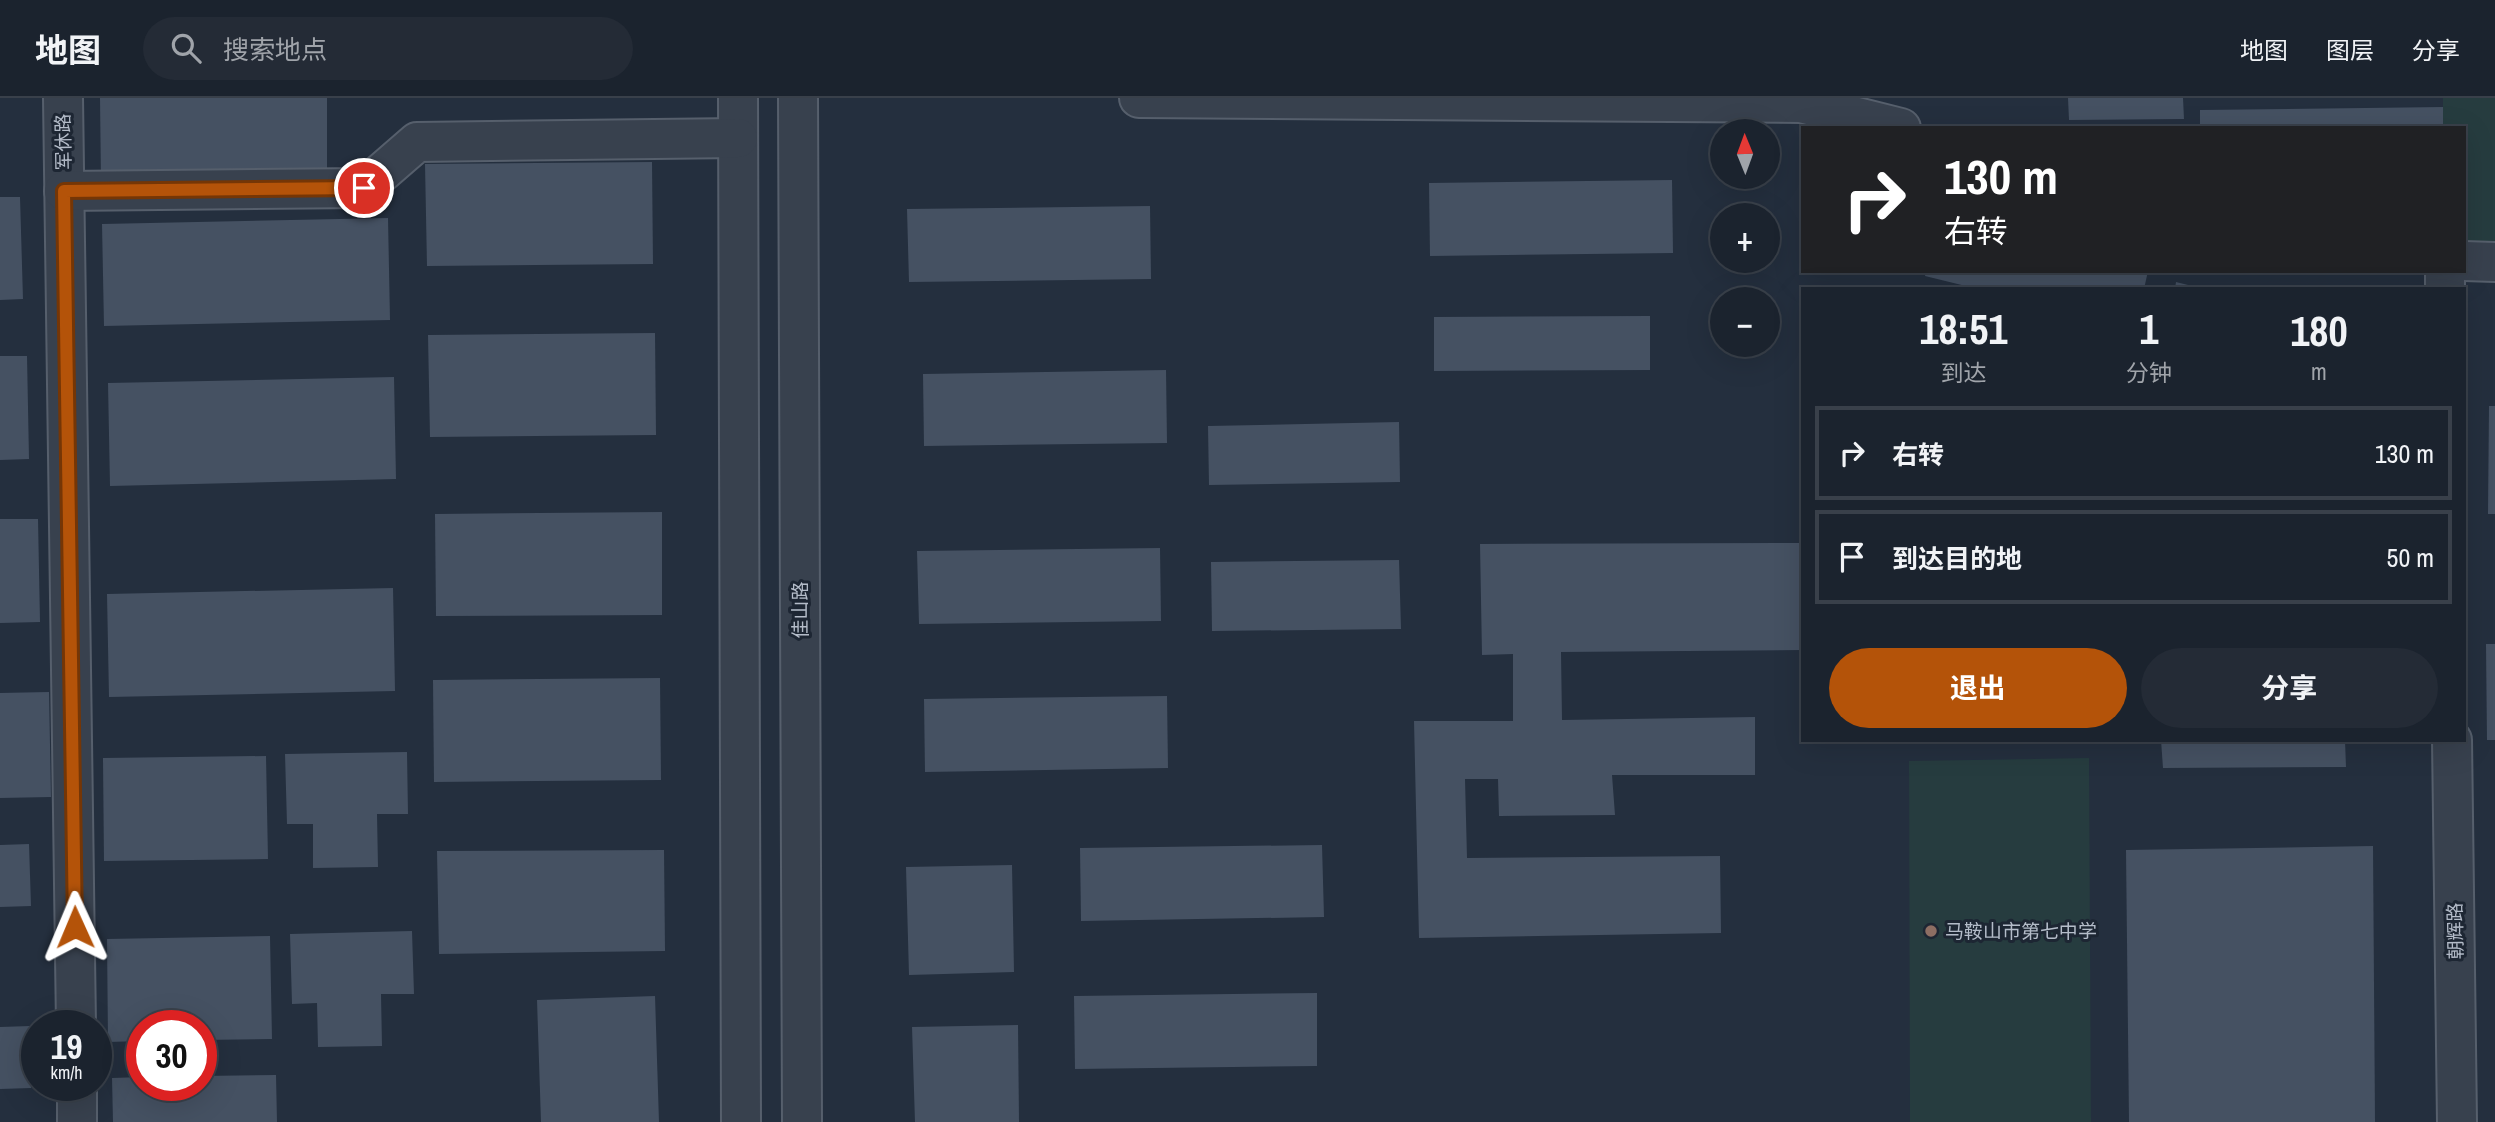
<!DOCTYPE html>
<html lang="zh">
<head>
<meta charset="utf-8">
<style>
  body { margin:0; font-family:"Archivo Narrow","Noto Sans SC",sans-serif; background:#242b36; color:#f1f3f6; height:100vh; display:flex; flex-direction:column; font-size:26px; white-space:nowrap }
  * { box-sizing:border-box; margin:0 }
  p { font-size:23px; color:#a0a4aa }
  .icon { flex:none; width:38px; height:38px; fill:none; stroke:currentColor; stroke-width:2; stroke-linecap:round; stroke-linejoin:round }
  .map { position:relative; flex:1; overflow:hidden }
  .details { position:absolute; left:1801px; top:189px; width:665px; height:455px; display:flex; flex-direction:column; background:#1b232e; border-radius:0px; box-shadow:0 7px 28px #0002,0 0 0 2px #39404a }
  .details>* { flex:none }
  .banner { position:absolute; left:1801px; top:28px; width:665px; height:147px; border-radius:0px; box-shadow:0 7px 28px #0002,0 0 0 2px #39404a; background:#202124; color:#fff; overflow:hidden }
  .needle { width:46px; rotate:359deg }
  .buttons { position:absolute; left:1710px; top:21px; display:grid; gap:14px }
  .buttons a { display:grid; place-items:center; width:70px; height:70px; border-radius:50%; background:#1b232e; box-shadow:0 7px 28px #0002,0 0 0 2px #39404a; font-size:35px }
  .speed { position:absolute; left:21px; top:912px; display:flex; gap:14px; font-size:35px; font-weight:700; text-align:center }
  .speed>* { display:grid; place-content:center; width:91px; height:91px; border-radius:50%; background:#1b232e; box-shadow:0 7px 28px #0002,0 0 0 2px #39404a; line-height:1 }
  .speed small { font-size:18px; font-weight:400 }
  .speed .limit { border:10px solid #d22; background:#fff; color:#111 }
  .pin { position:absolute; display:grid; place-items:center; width:60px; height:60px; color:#fff; margin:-30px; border:4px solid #fff; border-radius:50%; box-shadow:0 2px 7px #0007 }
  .me { position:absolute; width:77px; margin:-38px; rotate:359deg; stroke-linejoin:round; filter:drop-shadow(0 0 5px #0008) }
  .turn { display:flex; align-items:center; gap:24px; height:147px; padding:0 28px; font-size:32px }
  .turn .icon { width:91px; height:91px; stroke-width:2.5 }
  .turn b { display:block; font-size:49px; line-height:60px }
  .eta { display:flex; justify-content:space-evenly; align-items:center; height:119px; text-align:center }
  .eta b { font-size:42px; font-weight:700; line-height:49px }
  .button { display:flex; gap:14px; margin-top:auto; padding:14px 28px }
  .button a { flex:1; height:80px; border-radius:42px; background:#b45309; color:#fff; font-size:28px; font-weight:700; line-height:80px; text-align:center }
  .button a+a { background:#242b36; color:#f1f3f6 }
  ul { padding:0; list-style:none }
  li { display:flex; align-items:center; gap:21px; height:94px; margin:0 14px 10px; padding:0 14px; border:4px solid #39404a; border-radius:0px }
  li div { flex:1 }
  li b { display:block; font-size:26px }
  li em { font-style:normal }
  header { display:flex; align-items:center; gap:42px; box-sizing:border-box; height:98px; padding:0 35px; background:#1b232e; border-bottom:2px solid #39404a }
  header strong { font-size:33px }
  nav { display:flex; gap:38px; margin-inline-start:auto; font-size:24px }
  .search { width:490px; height:63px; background:#242b36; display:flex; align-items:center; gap:18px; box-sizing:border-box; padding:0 24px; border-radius:38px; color:#a0a4aa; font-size:26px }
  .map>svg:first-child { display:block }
  .green { fill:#263c3f }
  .building { fill:#455162 }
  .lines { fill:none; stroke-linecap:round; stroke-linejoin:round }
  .minor-casing { stroke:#565f6c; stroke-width:42 }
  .minor { stroke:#38414e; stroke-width:38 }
  .route-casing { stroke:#753606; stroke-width:18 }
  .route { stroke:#b45309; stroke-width:12 }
  .education-dot { fill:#8d6e63; stroke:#1d2633; stroke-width:2.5 }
  .labels { text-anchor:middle; stroke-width:6; stroke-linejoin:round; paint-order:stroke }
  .street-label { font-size:19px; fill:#b4bcc9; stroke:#1d2633 }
  .poi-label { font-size:19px; fill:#b4bcc9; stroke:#1d2633; text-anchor:start }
</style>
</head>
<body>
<header>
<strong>地图</strong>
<div class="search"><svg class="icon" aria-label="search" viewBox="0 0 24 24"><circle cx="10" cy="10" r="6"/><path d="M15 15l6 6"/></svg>搜索地点</div>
<nav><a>地图</a><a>图层</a><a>分享</a></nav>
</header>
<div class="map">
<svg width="2495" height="1024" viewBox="0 0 2495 1024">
  <rect width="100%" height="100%" fill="#242f3e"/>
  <g class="green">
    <path d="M2443,0H2495V164L2464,163V30H2443Z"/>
    <path d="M2089,660L2091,1024H1910L1909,663Z"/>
  </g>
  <g class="building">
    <path d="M100,0H327V82L101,84Z"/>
    <path d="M2068,0H2183L2184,21L2069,22Z"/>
    <path d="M2443,9V30H2200V12Z"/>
    <path d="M652,64L653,166L427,168L425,66Z"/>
    <path d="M1672,82L1673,155L1430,158L1429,85Z"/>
    <path d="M0,99H20L23,201L0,202Z"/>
    <path d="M1150,108L1151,181L909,184L907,111Z"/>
    <path d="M388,120L390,222L104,228L102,126Z"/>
    <path d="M1926,173H2148L2144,191H1978L1925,178Z"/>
    <path d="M2176,184L2200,190V191H2175Z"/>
    <path d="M1650,218V272L1434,273V219Z"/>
    <path d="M655,235L656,337L430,339L428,237Z"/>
    <path d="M0,258H27L29,361L0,362Z"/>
    <path d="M1166,272L1167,345L924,348L923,276Z"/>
    <path d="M394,279L396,381L110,388L108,285Z"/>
    <path d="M2489,308H2495V416H2488Z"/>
    <path d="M1399,324L1400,384L1209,387L1208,328Z"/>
    <path d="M662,414V517L436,518L435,416Z"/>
    <path d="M0,421H38L40,524L0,525Z"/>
    <path d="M1802,445V552L1561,554L1562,622L1755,619V677H1612L1615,717L1499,718L1498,681H1465L1467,760L1720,758L1721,835L1419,840L1414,623H1513V556L1482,557L1480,446Z"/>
    <path d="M1160,450L1161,523L919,526L917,453Z"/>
    <path d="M1399,462L1401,531L1212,533L1211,464Z"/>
    <path d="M393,490L395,593L109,599L107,496Z"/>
    <path d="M2486,546H2495V642H2487Z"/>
    <path d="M660,580L661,682L434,684L433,582Z"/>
    <path d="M49,594L51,699L0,700V595Z"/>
    <path d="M1167,598L1168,670L925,674L924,601Z"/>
    <path d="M2161,642H2345L2346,669L2163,670Z"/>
    <path d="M407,654L408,716H377L378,769L313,770V726H287L285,656Z"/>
    <path d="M266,658L268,761L104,763L103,660Z"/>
    <path d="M29,746L31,808L0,809V747Z"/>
    <path d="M1322,747L1324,819L1081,823L1080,750Z"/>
    <path d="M2373,748L2375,1024H2129L2126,752Z"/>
    <path d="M664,752L665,853L439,856L437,753Z"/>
    <path d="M1012,767L1014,874L909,877L906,769Z"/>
    <path d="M412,833L414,896H381L382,948L318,949L317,905L292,906L290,836Z"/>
    <path d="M270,838L272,941L201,942V928H142V943L108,944L107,841Z"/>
    <path d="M1317,895V968L1075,971L1074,898Z"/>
    <path d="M655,898L659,1024H541L537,902Z"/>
    <path d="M1018,927L1019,1024H915L912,929Z"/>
    <path d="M30,928L31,990L0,991V929Z"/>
    <path d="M276,977L277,1024H113L112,980L142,979V987H201V978Z"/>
  </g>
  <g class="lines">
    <g class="minor-casing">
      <g id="minor">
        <path d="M63,0L76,928"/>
        <path d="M738,0L741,1024"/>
        <path d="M798,0L802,1024"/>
        <path d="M1139,0L1801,5L1901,30"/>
        <path d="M64,93L364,90L417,44L738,40"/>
        <path d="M2464,163L2495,164"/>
        <path d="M2445,173V191"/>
        <path d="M2452,642L2457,1024"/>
        <path d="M77,987V1024"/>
      </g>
    </g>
    <use href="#minor" class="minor"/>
  </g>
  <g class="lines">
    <g class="route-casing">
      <path id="route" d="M75,829L64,93L364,90"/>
    </g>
    <use href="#route" class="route"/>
  </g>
  <circle class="education-dot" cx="1931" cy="833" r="7"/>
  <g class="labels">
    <g class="street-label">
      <text transform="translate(63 44) rotate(-91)" y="7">军休路</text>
      <text transform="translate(800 512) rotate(-90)" y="7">佳山路</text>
      <text transform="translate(2455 833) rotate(-91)" y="7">朝辉路</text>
    </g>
    <g class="poi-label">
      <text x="1945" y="840">马鞍山市第七中学</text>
    </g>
  </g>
</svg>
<div class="buttons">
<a><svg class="needle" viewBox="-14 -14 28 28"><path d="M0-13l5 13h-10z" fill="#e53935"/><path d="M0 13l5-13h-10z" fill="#a0a4aa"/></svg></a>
<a>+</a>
<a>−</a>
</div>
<div class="speed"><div>19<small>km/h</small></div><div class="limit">30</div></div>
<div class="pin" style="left:364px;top:90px;background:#d93025"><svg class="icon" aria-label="arrive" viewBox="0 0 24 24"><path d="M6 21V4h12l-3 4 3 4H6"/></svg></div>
<svg class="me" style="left:75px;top:829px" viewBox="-20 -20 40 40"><path d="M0-17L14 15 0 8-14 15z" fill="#b45309" stroke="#fff" stroke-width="4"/></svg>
<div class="banner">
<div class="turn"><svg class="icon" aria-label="right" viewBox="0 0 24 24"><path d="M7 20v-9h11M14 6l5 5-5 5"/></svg><div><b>130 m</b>右转</div></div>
</div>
<section class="details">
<div class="eta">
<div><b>18:51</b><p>到达</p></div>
<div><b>1</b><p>分钟</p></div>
<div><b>180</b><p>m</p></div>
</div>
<ul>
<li><svg class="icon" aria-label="right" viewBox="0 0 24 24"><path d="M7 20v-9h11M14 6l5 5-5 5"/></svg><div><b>右转</b></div><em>130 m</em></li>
<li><svg class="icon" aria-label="arrive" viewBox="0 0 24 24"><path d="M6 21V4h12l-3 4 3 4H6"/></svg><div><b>到达目的地</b></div><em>50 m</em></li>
</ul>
<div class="button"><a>退出</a><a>分享</a></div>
</section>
</div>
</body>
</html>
